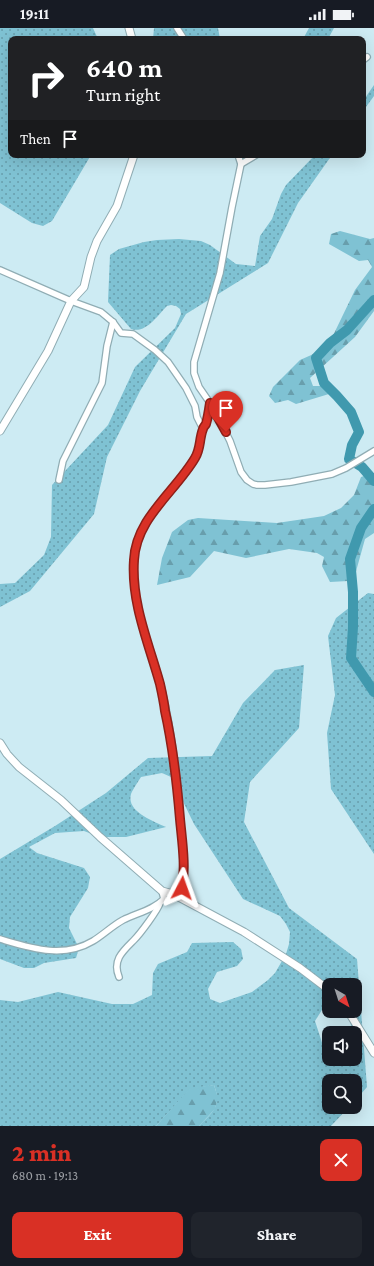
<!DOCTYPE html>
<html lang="en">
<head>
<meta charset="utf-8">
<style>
  body { margin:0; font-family:"Crimson Pro",serif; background:#20242c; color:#f1f3f6; height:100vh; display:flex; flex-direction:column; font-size:15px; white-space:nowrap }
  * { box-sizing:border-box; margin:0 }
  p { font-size:13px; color:#9ea1a6 }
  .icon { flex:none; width:22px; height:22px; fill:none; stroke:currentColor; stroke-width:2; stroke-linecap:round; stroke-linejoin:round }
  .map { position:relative; height:1098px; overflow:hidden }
  .side { display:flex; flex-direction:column; background:#171b24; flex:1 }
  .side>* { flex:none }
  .hud { position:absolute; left:8px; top:8px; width:358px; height:122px; border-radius:8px; box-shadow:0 4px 16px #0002; background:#202124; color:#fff; overflow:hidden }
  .needle { width:26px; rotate:141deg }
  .tools { position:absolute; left:322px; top:950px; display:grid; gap:8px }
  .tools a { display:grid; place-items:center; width:40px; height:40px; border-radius:8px; background:#171b24; box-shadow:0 4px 16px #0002; font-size:20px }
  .pin { position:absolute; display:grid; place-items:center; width:34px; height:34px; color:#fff; margin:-41px -17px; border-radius:50% 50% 50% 0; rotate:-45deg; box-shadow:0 0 4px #0007 }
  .pin .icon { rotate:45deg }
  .me { position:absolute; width:44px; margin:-22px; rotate:4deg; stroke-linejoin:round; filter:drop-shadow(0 0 3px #0008) }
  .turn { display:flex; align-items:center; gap:14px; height:84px; padding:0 12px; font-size:18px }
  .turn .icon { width:52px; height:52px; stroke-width:2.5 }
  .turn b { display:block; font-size:28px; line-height:34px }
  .then { display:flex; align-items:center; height:38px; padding:0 12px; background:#0003; gap:8px; font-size:15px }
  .round { display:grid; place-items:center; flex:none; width:42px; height:42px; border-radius:8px; background:#20242c }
  .overview { display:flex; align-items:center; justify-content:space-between; height:68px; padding:0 12px }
  h1 { font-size:24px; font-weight:800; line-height:30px; color:#d93025 }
  .cta { display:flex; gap:8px; margin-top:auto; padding:8px 12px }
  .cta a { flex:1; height:46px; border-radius:8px; background:#d93025; color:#fff; font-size:16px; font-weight:800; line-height:46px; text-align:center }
  .cta a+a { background:#20242c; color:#f1f3f6 }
  .status { display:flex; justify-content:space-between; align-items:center; height:28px; padding:0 20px; background:#171b24; direction:ltr }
  .status svg { height:11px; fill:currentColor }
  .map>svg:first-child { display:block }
  .grass { fill:url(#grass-dots); fill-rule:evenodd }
  .forest { fill:url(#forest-firs) }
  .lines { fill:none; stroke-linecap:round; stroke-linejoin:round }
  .river { stroke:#4099ae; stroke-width:10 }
  .minor-casing { stroke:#90adb4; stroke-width:8 }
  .tertiary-casing { stroke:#90adb4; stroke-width:9 }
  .minor { stroke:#fff; stroke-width:5.5 }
  .tertiary { stroke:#fff; stroke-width:7 }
  .route-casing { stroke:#8d1f18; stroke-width:10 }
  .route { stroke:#d93025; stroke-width:7 }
</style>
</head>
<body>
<div class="status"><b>19:11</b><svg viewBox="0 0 49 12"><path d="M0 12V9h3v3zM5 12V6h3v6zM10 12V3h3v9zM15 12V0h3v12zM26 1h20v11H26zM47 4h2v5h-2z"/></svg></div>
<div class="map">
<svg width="374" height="1098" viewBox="0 0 374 1098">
  <defs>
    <pattern id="grass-dots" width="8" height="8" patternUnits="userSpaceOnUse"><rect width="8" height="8" fill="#7fc2d3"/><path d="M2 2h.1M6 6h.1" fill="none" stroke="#689eac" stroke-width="1.8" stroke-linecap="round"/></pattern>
    <pattern id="forest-firs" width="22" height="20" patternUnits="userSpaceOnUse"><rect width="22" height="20" fill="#7fc2d3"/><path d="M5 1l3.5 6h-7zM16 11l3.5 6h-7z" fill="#689eac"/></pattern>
  </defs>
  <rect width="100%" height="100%" fill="#cdebf3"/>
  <g class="grass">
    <path d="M0,0H93L98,11H11V127H91L52,193L43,198L32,195L0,175Z"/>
    <path d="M154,0H218L220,11H153Z"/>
    <path d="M309,0H334L328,11H303Z"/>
    <path d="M374,57V68L363,83V73Z"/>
    <path d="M315,127H332L298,175L268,235L186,286L140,363L107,429L94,486L30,563L0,579V556L15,555L44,527L51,509L52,457L108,397L135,339L175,300L181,286L180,281L176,278L171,277L167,278C157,288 146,306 131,301L108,274L110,227L119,221L144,214L157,212L179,211L201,213L210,217L236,236L255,238L260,208L272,191L281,166L286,157Z"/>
    <path d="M368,565L374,566V826L331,761L327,705L335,667L328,608L336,590Z"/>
    <path d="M304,637L299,700L250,754L244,794L289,880L357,931L367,1059L355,1073V1053H329V1079H349L331,1098H199C213,1083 222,1079 214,1057L190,1061L156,1098H0V972L18,974L58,964L112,976H133L152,967L153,945L158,936L187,924L192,915L233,914L241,921L243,931L237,938L217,944L208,961L210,971L220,975L252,964L268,952L275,945L286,926L289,916L290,904L286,896L280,888L243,871L194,796L171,749L162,745L141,749C138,754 133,761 131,766C126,784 154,793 166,799L126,809H100L84,803L55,805L29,819L37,825L84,840L90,849L88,860L70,889L69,900L79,920L76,930L44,935L34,940H24L0,931V831L55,798L106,765L148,730L212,728L243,675L275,642ZM329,957H355V983H342L350,991L352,1005H355V1031H343L335,1035L327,1030L315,993L325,977H329Z"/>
  </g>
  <g class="forest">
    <path d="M340,203L370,211L374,210V283L355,309L310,350L313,358H323L329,366L296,376L288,372L275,375L269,368L273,359L300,332L327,320L355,262L372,239L368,232L359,233L329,216L331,206Z"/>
    <path d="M370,446L374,457V505L365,511L355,547L348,553L330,554L322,538L324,529L317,525L289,521L246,530L214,523L190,549L157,557L162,530L172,504L188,492L198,490L277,495L324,488L341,480L354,467L361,449Z"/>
    <path d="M214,1057L218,1070L215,1081L199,1098H156L190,1060Z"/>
  </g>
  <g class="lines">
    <g class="river">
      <path d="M374,272L347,302L330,315L316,330L324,355L337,368L351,384L359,404L352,417L349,431L362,439L374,453"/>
      <path d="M374,481L361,500L350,531L353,564V599L351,630L374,664"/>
    </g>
    <g class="minor-casing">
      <g id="minor">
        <path d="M177,0L184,11"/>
        <path d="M363,32L367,29"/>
        <path d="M238,127L241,136L232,179L220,245L194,334V345L199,359L210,375L221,395L230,413L241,444L247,452L253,456L257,457H265L291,454L332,446L346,440L374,423"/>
        <path d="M241,136L256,127"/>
        <path d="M0,242L71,273L101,284L113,294L121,305L133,306L155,322L168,334L186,360L195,378L197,389L203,401"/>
        <path d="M59,452L63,433L102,355L107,318L113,294"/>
        <path d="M173,866L182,860L184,850C181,786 176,721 161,658C150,616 127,567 135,523C141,490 172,465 190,438C195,431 198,424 200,416C202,411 201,406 203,401C203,399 205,398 206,396C208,389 209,382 210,375"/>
        <path d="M0,911C31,920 63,931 93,913C103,907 112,898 123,892C137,885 153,882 164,871L162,863"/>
        <path d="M119,949C112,932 123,923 134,912C140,906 158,882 160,875"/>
      </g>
    </g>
    <g class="tertiary-casing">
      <g id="tertiary">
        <path d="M129,0L132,11"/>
        <path d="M0,403L48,323L71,273L84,259L91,229L97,213L117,178L134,127"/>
        <path d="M0,715L7,726L19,739L61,772L100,809L162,863L173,866L244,904L300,940L329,962"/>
        <path d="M348,983L374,1025"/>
      </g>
    </g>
    <use href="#minor" class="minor"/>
    <use href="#tertiary" class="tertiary"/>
  </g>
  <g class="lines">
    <g class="route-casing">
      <path id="route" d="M182,860C186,838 182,813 180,791C177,755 173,719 165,683C164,674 162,665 160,656C149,616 131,575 134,532C136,490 175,464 195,430C201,420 199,411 203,401C203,399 205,398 206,396C208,389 209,382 210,375L226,404"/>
    </g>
    <use href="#route" class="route"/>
  </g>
</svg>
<div class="tools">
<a><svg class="needle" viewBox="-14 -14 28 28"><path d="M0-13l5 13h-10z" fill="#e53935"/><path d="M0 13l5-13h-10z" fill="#9ea1a6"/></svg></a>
<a><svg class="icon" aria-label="sound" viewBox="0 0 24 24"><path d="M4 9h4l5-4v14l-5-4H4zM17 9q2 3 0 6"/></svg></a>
<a><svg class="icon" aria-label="search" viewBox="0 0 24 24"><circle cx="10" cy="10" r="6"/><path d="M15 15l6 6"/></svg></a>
</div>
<div class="pin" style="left:226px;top:404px;background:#d93025"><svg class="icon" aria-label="arrive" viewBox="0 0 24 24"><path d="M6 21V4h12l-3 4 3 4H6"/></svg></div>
<svg class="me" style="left:182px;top:860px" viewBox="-20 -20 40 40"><path d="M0-17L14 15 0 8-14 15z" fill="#d93025" stroke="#fff" stroke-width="4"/></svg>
<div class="hud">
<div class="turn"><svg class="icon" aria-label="right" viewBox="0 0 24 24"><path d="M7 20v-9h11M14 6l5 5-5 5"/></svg><div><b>640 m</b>Turn right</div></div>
<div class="then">Then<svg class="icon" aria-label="arrive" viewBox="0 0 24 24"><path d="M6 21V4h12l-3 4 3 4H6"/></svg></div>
</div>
</div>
<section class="side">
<div class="overview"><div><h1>2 min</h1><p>680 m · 19:13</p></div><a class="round" style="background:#d93025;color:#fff"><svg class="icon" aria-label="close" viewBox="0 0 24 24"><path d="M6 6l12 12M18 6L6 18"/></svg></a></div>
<div class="cta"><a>Exit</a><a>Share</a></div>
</section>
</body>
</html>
